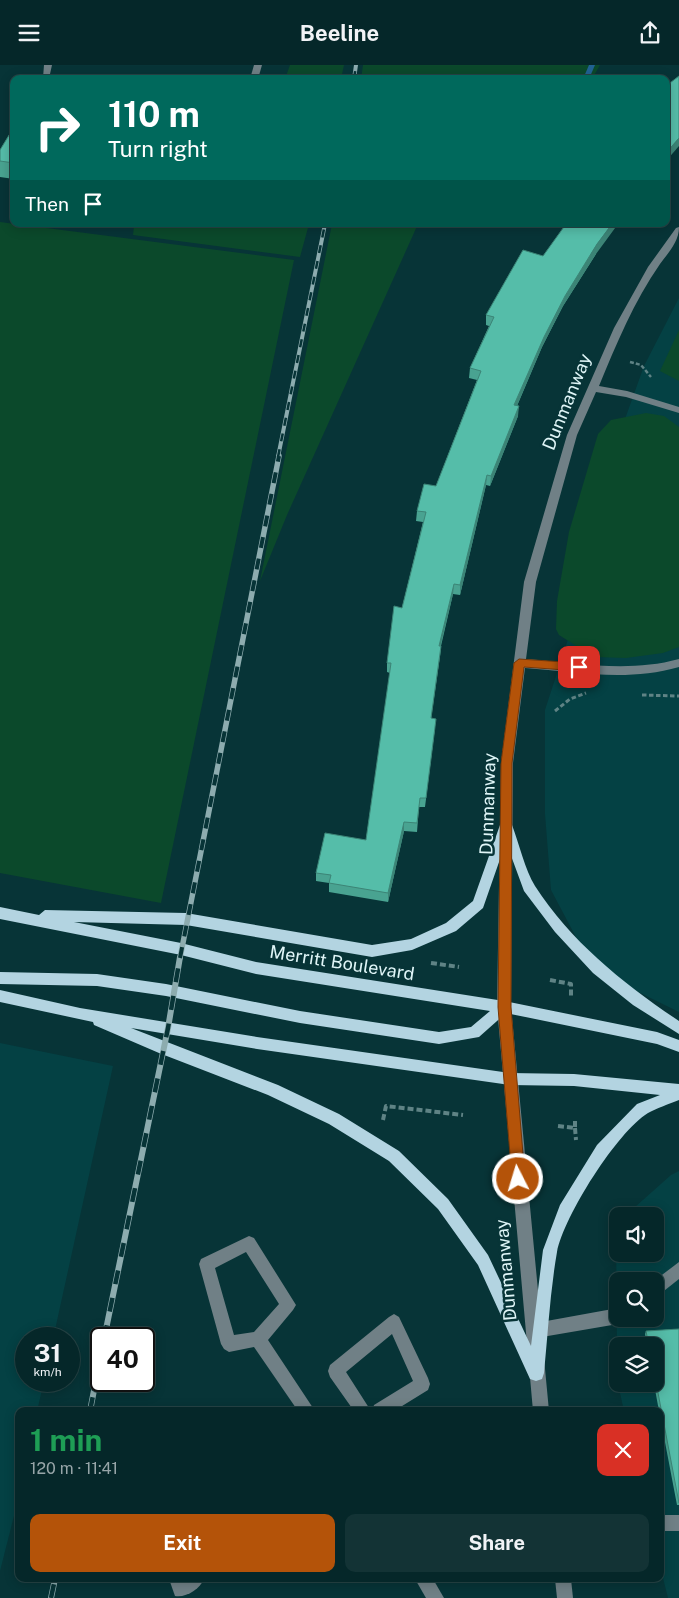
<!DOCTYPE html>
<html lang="en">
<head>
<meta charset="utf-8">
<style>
  body { margin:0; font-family:"Public Sans",sans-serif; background:#133335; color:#f1f3f6; height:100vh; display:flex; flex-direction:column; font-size:19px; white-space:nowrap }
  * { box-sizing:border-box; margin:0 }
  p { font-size:16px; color:#97a5a8 }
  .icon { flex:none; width:28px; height:28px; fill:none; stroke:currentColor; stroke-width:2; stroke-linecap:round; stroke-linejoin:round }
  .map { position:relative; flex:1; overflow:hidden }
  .details { position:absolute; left:15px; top:1342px; width:649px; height:175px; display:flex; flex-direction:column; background:#052729; border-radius:10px; box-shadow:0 2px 12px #0003,0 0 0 1px #264446 }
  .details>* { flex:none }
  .banner { position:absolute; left:10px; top:10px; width:660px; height:152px; border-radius:10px; box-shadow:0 2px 12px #0003,0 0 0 1px #264446; background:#00695c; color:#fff; overflow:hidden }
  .controls { position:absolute; left:609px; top:1142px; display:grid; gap:10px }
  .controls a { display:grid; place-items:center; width:55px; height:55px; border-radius:10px; background:#052729; box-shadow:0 2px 12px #0003,0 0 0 1px #264446; font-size:25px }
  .speed { position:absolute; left:15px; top:1262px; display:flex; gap:10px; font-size:25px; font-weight:700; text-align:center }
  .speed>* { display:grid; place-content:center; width:65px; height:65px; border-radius:50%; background:#052729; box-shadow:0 2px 12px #0003,0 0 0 1px #264446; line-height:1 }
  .speed small { font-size:12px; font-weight:400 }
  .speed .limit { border:2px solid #111; border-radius:8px; background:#fff; color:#111 }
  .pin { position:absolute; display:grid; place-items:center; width:42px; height:42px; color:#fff; margin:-21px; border-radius:10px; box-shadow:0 2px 8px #0006 }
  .me { position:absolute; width:55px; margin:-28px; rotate:355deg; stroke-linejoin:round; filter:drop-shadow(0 0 4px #0008) }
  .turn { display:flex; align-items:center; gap:18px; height:105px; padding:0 15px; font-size:22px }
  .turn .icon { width:65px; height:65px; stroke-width:2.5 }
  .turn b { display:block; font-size:35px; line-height:42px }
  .then { display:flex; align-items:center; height:48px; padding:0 15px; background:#0003; gap:10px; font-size:19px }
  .round { display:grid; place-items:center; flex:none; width:52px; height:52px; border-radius:10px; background:#133335 }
  .head { display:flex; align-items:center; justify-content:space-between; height:85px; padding:0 15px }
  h1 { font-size:30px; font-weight:700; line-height:38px; color:#1e9e55 }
  .action { display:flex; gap:10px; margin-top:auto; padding:10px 15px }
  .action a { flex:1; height:58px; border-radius:10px; background:#b45309; color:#fff; font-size:20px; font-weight:700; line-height:58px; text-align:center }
  .action a+a { background:#133335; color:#f1f3f6 }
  header { display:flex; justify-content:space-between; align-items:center; height:65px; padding:0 15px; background:#052729; font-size:22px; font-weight:700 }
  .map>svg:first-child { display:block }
  .built { fill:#044144; fill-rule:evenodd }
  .green { fill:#0b492b }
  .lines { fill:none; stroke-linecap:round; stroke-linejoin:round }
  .stream { fill:#216293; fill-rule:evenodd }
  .path-far2 { stroke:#5f8385; stroke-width:2.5; stroke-dasharray:4 2; stroke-linecap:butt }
  .path-far1 { stroke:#5f8385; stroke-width:3; stroke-dasharray:4.5 2.5; stroke-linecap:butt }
  .path { stroke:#5f8385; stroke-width:4; stroke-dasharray:6 3; stroke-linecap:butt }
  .minor { fill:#708086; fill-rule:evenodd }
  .major { fill:#b3d4e1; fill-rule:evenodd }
  .rail-far2-casing { stroke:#8dacaf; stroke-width:4 }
  .rail-far1-casing { stroke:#8dacaf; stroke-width:5.5 }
  .rail-casing { stroke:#8dacaf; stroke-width:6 }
  .rail-far2 { stroke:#073437; stroke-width:2.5; stroke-dasharray:8; stroke-linecap:butt }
  .rail-far1 { stroke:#073437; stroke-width:4; stroke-dasharray:11; stroke-linecap:butt }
  .rail { stroke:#073437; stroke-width:4.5; stroke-dasharray:14; stroke-linecap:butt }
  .wall { fill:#49a391 }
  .shaded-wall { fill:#3c8476 }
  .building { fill:#55bda9; stroke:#3c8476 }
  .route { fill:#b45309; stroke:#753606 }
  .labels { text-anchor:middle; stroke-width:5; stroke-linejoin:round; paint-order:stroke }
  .street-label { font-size:18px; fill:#dff5f7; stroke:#073437 }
</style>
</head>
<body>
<header><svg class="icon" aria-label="menu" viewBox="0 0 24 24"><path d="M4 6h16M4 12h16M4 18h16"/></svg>Beeline<svg class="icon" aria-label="share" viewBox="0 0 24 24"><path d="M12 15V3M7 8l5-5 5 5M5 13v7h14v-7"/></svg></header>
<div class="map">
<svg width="679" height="1533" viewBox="0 0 679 1533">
  <rect width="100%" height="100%" fill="#073437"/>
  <g class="built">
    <path d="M679,233V947L622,919L577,874L551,825L545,749V645L571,565L625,354L644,301Z"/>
    <path d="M0,978L113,1001L53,1274H26V1316H44L37,1346H19V1431L0,1506Z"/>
    <path d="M679,1106V1533H668L660,1501V1346H624L618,1319H655V1281H618L617,1291L616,1159L617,1158L618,1189H655V1151H625L671,1110ZM618,1216H655V1254H618Z"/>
  </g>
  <g class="green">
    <path d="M290,0H344L341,14H285Z"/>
    <path d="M363,0H600L592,14H361Z"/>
    <path d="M0,157L294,195L161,838L0,808Z"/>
    <path d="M137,159H309L300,192L133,170L134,161Z"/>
    <path d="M332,159H418L287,450L260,516Z"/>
    <path d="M679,265V316L660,306Z"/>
    <path d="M646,348L664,351L679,362V582L663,588L626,593L594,592L559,570L556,564L557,536L569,467L598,369L611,355Z"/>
  </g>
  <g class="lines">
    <path class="stream" d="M589,0H595L589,14H583Z"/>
    <path class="path-far2" d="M630,297L641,300L651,312"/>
    <g class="path-far1">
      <path d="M642,630L679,631"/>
      <path d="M555,646L570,634L586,628"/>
    </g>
    <g class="path">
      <path d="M431,898L459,902"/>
      <path d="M550,915L571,919V932"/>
      <path d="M383,1055L386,1041L463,1050"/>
      <path d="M558,1061L575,1063V1054"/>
      <path d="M575,1063L576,1075"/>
    </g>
    <g class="minor">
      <path d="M44,0H52L50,9L73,14L43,13Z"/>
      <path d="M254,0H262L258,14H250Z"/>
      <path d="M679,162C679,177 668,188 660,199C634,236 616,280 599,321L627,326L679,342V348L626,332L596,327L577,370L536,517L526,594C578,598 628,608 679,594V602C627,617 577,607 525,603L513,698L511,942L541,1257L618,1243V1254H625L618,1259L542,1272L549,1346H533L497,942L501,698L524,517L567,370L614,263L648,202L676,163Z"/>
      <path d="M249,1171L254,1173L296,1240L293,1245L268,1275L315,1346H298L254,1282L229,1287L224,1284L221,1279L199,1199L201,1194ZM246,1187L279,1239L254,1267L234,1270L215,1203Z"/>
      <path d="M679,1197V1214L655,1233L654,1216Z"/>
      <path d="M394,1249L399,1252L428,1313L430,1319L428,1325L394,1346H372L374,1340L413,1316L392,1269L346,1307L371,1346H354L330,1312L328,1306L330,1300L389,1252Z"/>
      <rect x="660" y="1450" width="19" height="16"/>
      <path d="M169,1514H204C200,1524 186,1533 175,1531Z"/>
      <path d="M415,1514H433L444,1533H426Z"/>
      <path d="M555,1514H571L573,1533H557Z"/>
    </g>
    <g class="major">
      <path d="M506,755L510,756L512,760C519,778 525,805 535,821C571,877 624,919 679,956V969L633,940L593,908L555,867L524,826L506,777L483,843L456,866L412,885L372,892L186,860L74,857L181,878L256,897L504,936L657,967L679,975V987L657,979L506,948L479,972L439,979L300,958L166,931L97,921L0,919V907L97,909L166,919L300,946L439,967L471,962L490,946L256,909L181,890L0,854V842L39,850L45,845L186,848L372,880L411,874L446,858L473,836L500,760L502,756Z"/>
      <path d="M0,925L80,943L257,972L510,1008L574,1009L679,1019V1035C669,1039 657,1043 648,1048C617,1067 564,1151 557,1187C550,1227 548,1268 544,1308L542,1314L536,1316L530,1314L478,1200L438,1144L389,1096L329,1059L268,1030L159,988L94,960L93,957L0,937ZM131,963L257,984L510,1020L574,1021L660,1030L637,1039L597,1080L560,1140L543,1185L531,1281L488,1190L448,1134L399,1086L339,1049L278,1020Z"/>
    </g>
    <g class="rail-far2-casing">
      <g id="rail-far2">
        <path d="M354,14L356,0"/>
        <path d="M278,392L325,159"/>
      </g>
    </g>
    <g class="rail-far1-casing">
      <path id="rail-far1" d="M180,893L279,391"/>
    </g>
    <g class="rail-casing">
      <g id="rail">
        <path d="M104,1274L168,963L180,892"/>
        <path d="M90,1346L101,1289"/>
        <path d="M51,1533L55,1514"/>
      </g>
    </g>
    <use href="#rail-far2" class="rail-far2"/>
    <use href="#rail-far1" class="rail-far1"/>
    <use href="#rail" class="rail"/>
  </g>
  <g class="wall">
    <path d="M14,62V114L0,112V85Z"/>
    <path d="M596,189L563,241L542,282L517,341L518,351L490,421L486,420L460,530L453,529L441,581L440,591L431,653L435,663L425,742H419L417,767L404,766L388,837L329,827V818L316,816V808L366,775L390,608L387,607V598L402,543L423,457L416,456L417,446L436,421L477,315L469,313L470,303L489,261L486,260V250L543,191Z"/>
    <path d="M679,1264V1440H677L660,1351V1346H659L654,1319H655V1281H647L645,1269L646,1266Z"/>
  </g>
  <g class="shaded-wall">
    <path d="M679,73V81L666,96V88Z"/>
    <path d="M612,159H618L596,189L563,241L542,282L513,350L514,340L544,272L565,231L597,179Z"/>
    <path d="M519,341L518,351L490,421L491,411Z"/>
    <path d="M487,410L486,420L460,530V520Z"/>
    <path d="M454,519L453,529L438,591L439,581Z"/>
    <path d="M441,581L440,591L430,662L431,653Z"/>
    <path d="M404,757V766L388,837V828Z"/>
  </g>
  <g class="building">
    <path d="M679,11V73L666,88V21Z"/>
    <path d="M14,62V98L0,96V85Z"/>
    <path d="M566,159H612L597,179L565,231L544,272L514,340L519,341L491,411L487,410L460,520L454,519L439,581H441L431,653L436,654L426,733H420L417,758L404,757L388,828L329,818L331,810L316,808L325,768L366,775L391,598H387L394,541L402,543L426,447L417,446L424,419L436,421L481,306L470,303L494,252L486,250L523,185L543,191Z"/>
    <path d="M679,1264V1438L655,1312V1281H649L646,1266Z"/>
  </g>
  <path class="route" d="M519,594L579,598L584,602L579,606L524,602L512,698L511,942L525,1114L523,1119L518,1121L513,1119L512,1114L498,942L501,698L514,598Z"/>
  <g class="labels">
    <g class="street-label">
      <text transform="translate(567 337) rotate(-68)" y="6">Dunmanway</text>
      <text transform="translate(488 739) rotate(-88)" y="6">Dunmanway</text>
      <text transform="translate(342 898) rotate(9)" y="6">Merritt Boulevard</text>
      <text transform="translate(506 1205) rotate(-95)" y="6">Dunmanway</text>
    </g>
  </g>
</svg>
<div class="controls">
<a><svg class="icon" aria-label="sound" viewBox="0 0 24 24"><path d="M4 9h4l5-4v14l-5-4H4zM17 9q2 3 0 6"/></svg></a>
<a><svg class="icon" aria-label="search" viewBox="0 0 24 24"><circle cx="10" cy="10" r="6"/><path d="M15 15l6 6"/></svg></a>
<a><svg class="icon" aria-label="layers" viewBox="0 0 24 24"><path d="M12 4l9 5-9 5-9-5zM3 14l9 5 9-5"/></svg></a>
</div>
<div class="speed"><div>31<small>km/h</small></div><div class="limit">40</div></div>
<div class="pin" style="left:579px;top:602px;background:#d93025"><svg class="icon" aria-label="arrive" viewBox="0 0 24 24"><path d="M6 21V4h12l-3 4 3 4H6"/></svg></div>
<svg class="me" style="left:518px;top:1114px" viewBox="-20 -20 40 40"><circle r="17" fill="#b45309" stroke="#fff" stroke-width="3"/><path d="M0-11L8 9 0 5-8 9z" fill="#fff"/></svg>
<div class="banner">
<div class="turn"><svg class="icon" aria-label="right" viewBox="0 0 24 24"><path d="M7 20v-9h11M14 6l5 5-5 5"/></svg><div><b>110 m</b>Turn right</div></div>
<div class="then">Then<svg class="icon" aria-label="arrive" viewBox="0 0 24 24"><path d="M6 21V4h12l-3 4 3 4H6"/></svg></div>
</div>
<section class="details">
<div class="head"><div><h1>1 min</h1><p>120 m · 11:41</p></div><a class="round" style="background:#d93025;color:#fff"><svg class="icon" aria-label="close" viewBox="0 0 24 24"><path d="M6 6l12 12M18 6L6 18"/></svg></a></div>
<div class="action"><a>Exit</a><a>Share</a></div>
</section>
</div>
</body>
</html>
